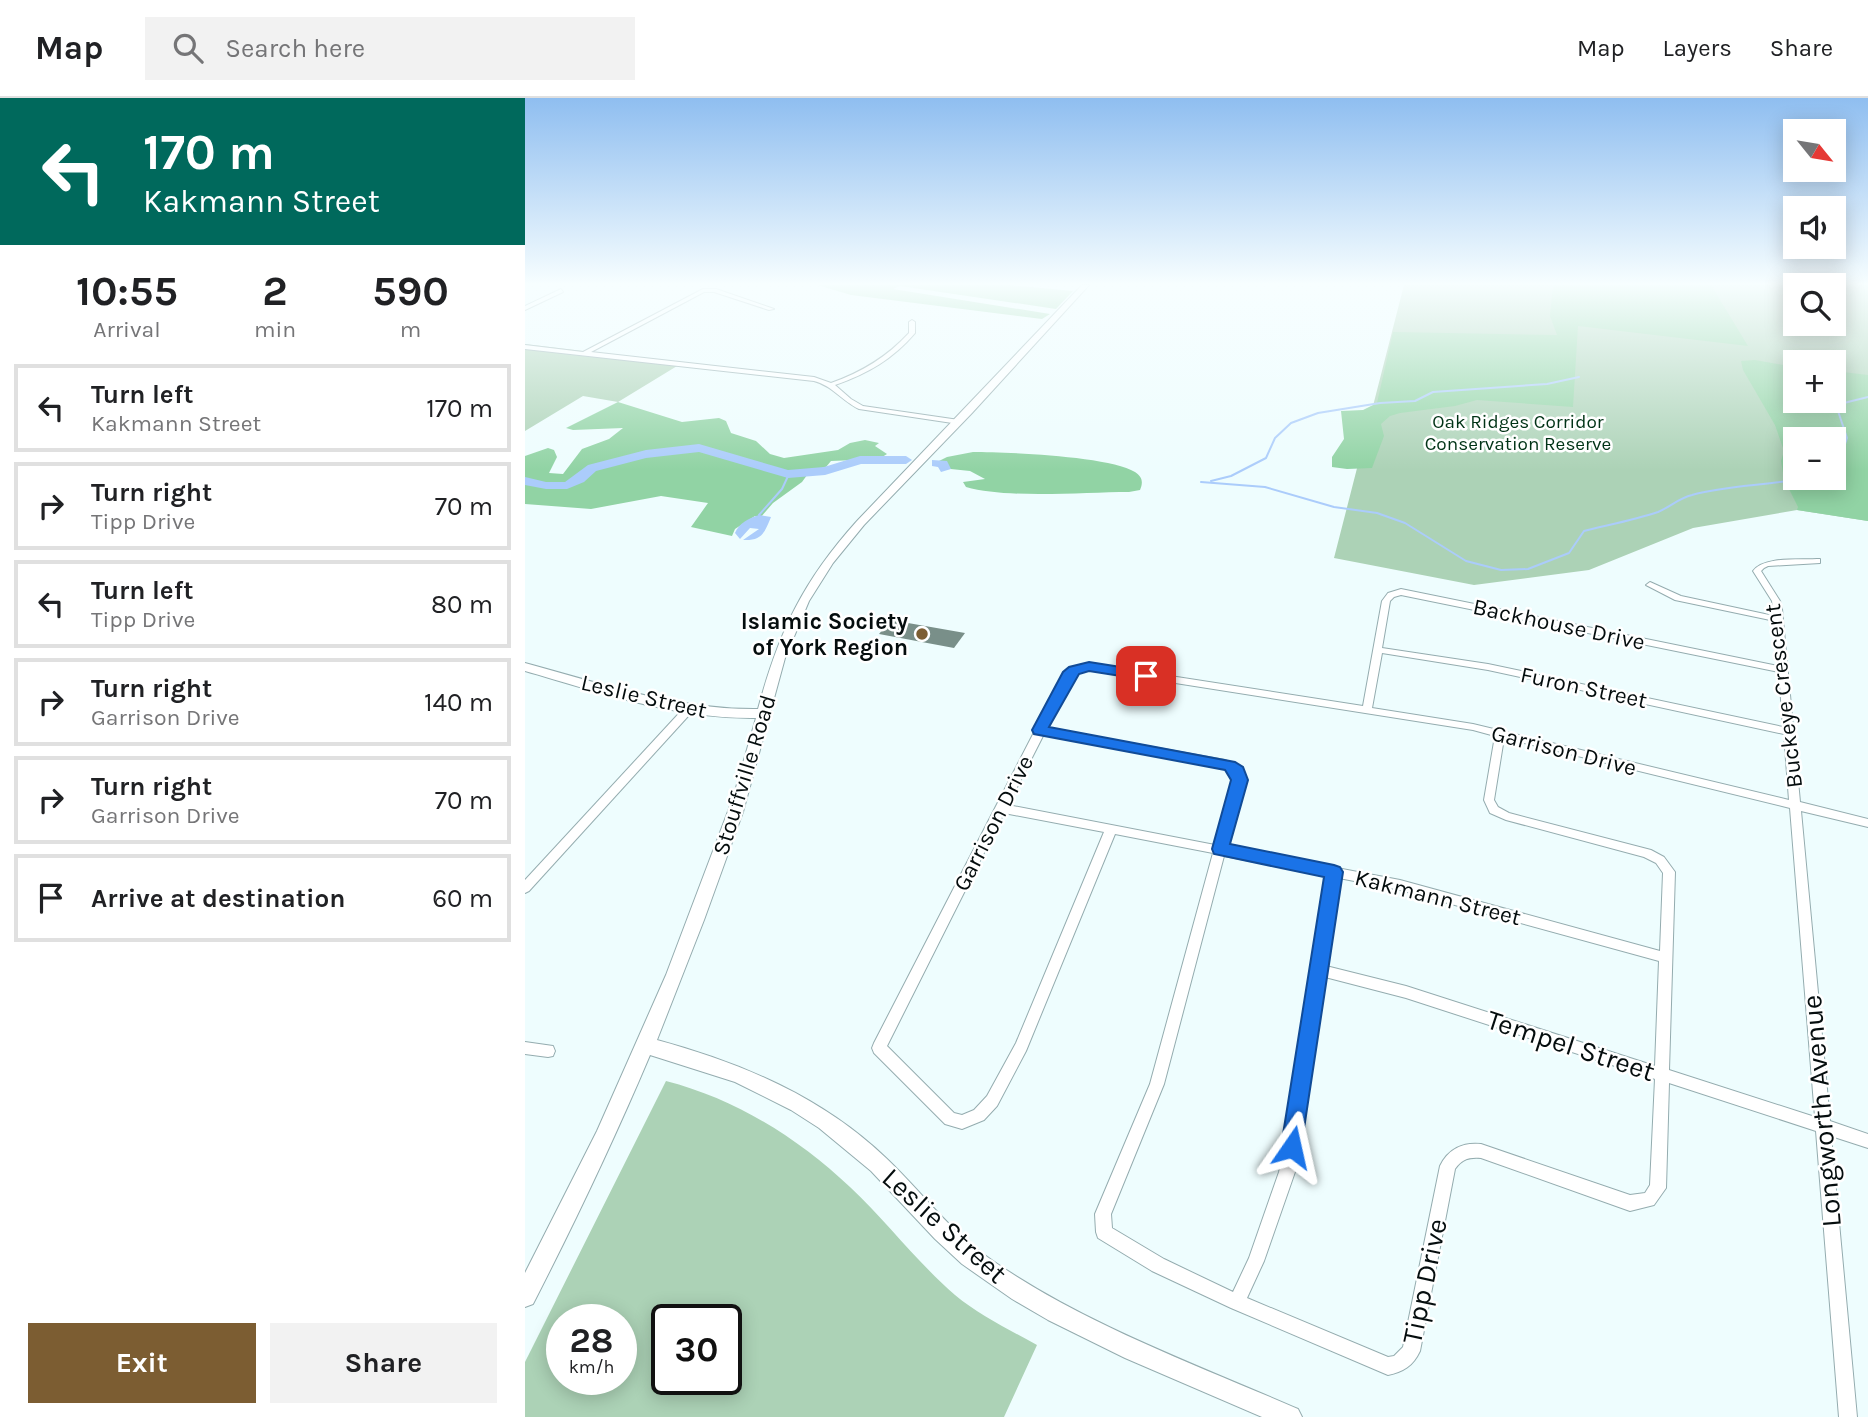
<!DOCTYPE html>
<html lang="en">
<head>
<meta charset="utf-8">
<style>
  body { margin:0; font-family:Karla,sans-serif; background:#f2f2f2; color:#202124; height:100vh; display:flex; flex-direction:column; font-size:26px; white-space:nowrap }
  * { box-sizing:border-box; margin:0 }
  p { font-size:23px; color:#757577 }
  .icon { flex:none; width:38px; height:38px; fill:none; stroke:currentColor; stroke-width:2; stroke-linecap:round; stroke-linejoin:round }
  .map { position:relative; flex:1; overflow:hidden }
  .side { display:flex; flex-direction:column; background:#fff; width:525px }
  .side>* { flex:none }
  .top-card { background:#00695c; color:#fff; overflow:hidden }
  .needle { width:46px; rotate:120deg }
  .buttons { position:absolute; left:1258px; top:21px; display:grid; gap:14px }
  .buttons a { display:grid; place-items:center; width:63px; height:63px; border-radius:0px; background:#fff; box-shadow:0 4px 18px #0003; font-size:35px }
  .speed { position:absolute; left:21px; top:1206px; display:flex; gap:14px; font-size:35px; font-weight:700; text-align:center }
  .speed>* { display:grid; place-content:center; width:91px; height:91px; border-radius:50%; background:#fff; box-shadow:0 4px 18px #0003; line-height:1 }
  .speed small { font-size:18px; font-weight:400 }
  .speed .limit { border:4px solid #111; border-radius:10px; background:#fff; color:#111 }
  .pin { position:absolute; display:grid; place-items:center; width:60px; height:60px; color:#fff; margin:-30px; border-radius:14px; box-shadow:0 4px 10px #0006 }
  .me { position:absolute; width:77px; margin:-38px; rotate:11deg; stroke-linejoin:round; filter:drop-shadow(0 0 5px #0008) }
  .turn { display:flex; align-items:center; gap:24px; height:147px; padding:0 28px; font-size:32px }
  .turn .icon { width:91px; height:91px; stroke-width:2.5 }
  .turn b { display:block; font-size:49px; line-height:60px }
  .eta { display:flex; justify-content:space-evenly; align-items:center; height:119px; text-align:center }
  .eta b { font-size:42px; font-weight:700; line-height:49px }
  .primary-button { display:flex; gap:14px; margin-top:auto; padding:14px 28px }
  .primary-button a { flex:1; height:80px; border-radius:0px; background:#7c5d32; color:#fff; font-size:28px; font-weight:700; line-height:80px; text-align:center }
  .primary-button a+a { background:#f2f2f2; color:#202124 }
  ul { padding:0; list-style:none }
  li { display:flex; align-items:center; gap:21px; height:88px; margin:0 14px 10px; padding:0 14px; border:4px solid #e0e0e0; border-radius:0px }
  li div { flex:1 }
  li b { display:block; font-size:26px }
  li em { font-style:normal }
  header { display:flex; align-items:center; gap:42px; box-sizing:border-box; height:98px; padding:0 35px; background:#fff; border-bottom:2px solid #e0e0e0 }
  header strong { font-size:33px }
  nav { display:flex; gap:38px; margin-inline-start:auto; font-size:24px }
  .search { width:490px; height:63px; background:#f2f2f2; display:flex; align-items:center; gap:18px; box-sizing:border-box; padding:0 24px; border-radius:0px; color:#757577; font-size:26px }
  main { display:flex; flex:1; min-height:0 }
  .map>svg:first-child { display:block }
  .green { fill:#acd2b6; fill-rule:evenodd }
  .forest { fill:#91d3a4; fill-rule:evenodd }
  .water { fill:#abccfb }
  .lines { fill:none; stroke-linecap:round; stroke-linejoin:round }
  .stream { stroke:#abccfb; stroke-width:2 }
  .river { fill:#abccfb; fill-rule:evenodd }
  .building { fill:#798f89 }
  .street-casing { stroke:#94acaf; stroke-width:2 }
  .secondary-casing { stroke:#94acaf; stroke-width:2 }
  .street { fill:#fff; fill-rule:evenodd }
  .secondary { fill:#fff; fill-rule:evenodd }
  .route { fill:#1a73e8; stroke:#114b97; stroke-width:2 }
  .poi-dot { fill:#7c5d32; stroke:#fff; stroke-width:2.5 }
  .labels { text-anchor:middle; stroke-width:5; stroke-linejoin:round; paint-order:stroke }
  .far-park-label { font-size:19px; fill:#003316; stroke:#fff }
  .poi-label { font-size:23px; font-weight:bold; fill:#050d0e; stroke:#fff; text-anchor:end }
  .street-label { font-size:23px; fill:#050d0e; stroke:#fff }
  .near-street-label { font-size:28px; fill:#050d0e; stroke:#fff }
</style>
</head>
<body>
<header>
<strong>Map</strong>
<div class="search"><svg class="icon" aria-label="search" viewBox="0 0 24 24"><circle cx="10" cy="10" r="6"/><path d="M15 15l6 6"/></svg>Search here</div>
<nav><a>Map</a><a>Layers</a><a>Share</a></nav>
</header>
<main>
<section class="side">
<div class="top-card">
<div class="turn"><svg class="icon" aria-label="left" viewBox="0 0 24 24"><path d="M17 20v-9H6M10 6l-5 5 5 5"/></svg><div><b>170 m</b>Kakmann Street</div></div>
</div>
<div class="eta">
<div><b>10:55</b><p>Arrival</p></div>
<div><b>2</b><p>min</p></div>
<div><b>590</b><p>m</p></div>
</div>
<ul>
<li><svg class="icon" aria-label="left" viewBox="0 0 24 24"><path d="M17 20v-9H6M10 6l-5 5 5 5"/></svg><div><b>Turn left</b><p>Kakmann Street</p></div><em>170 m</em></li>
<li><svg class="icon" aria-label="right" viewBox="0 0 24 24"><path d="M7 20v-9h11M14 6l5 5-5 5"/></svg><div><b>Turn right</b><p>Tipp Drive</p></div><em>70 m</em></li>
<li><svg class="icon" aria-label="left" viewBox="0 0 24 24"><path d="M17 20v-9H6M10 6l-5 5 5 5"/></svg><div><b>Turn left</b><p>Tipp Drive</p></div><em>80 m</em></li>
<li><svg class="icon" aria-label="right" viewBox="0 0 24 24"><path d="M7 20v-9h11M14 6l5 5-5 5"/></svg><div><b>Turn right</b><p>Garrison Drive</p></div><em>140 m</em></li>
<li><svg class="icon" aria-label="right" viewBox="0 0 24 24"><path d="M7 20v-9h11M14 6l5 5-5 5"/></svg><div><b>Turn right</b><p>Garrison Drive</p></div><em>70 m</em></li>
<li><svg class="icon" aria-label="arrive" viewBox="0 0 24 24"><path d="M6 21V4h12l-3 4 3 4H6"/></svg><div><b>Arrive at destination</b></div><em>60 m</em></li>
</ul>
<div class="primary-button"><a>Exit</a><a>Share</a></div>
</section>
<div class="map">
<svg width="1343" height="1319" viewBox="0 0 1343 1319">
  <rect width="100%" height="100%" fill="#eefdfe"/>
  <g class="green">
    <path d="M879,187H1270V226H1309V187H1343V423L1272,412L1168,430L1064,472L949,487L809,460ZM1270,264H1309V303H1270ZM1270,341H1309V380H1270Z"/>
    <path d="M0,246L157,265L93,304L58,298L0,333Z"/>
    <path d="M141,983C211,1001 273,1040 325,1089C362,1124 392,1164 430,1197C454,1217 485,1232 512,1247L479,1319H0V1264ZM37,1222H96V1281H37ZM142,1222H201V1281H142Z"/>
  </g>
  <g class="forest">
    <path d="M292,187H485L548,193L531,211L375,188L368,191L525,216L517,221L326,197Z"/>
    <path d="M1028,187H1186L1223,248L1053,228L1048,309L952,302L930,308L875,315L865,318L856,326L859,338L847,370L822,371L807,369V359L819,341L816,313L838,312L852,305L868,234L1032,237L1025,218Z"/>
    <path d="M1230,262L1270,269V303H1309V273L1343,277V423L1272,412L1273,409L1259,381L1256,363L1259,353L1250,327L1218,272L1216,263ZM1309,341V380H1270V341Z"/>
    <path d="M93,304L157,324L194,320L201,323L206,335L231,343L245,356L259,360L313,352L325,345L340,342L354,345L350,348L362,356L354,361L306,363L301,369L285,373L277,384L248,405L235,420L230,418L210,431L207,438L166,429L183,405L136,398L66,411L0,406V358L23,350L29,352L32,359L24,375L38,376L57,351L84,341L98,330L48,332L41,330Z"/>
    <path d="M448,354C481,354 584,358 610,374C618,379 618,385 615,392L604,394C558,394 483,401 441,389L438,384L460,381L445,373L416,370L414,363L422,359Z"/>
  </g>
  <path class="water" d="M234,417L246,419C240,433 238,443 218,442L234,431L225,430L215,441L210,435C214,425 224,420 234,417Z"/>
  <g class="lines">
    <g class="stream">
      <path d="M1309,351L1320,346L1322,340L1311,307L1343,299"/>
      <path d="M686,383L706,378L741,360L750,340L766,325L793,315L855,305L890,303L908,294L1022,286L1054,279"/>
      <path d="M676,384L740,389L809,409L852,415L880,425L941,463L976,472L1003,471L1044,455L1059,433C1083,427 1109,422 1133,414C1145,409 1154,400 1167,397C1203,387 1242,388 1280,380"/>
      <path d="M234,417L257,391L264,376"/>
    </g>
    <g class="river">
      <path d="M174,346L263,372L299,369L335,358H381L387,362L381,366H336L300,377L263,380L174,354L121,360L71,373L59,384L42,391H21L0,387V379L21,384H40L63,367L121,352Z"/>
      <path d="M407,362L422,363L426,371L416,374L413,369L407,368Z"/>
    </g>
  </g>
  <path class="building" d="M366,522L440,535L429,550L354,536Z"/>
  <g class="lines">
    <g class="street-casing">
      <g id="street">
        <path d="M36,191L38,194L0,212V208Z"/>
        <path d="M178,191H191L249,211L244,212L189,194H179L66,254L289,279L306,285C337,274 362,259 384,235V224L387,222L390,224V235C368,261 342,276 310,287L326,301L338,308L434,322L437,324L434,326L334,311C317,303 308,288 289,283L0,251V247L58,254Z"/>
        <path d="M1292,461H1295V465L1243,468L1239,470L1236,473L1255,503L1257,511L1275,704L1343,721V729L1276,713L1305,1023L1343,1036V1050L1306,1038L1332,1319H1314L1291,1033L1144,985L1141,1090L1129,1107L1105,1113L956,1060C944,1059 937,1061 930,1071L895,1253C888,1268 878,1274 863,1277L706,1210L627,1173L573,1140L571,1134L570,1116L625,986L688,755L590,736L501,953L472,1008L459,1022L437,1031L420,1026L349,955L347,950L349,945L538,578L550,568L568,566L838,608L857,503L863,495L876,491L1253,568L1250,523L1150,502L1121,487L1125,484L1156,498L1249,518L1247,503L1228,473C1239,458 1274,462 1292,461ZM876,497L1254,574L1258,629L963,566L857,550L865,503L869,499ZM857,555L963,572L1259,636L1264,702L948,626L847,610ZM568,572L948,632L970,638L959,702L965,715L981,722L1119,759L1131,765L1138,775L1135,853L875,782L701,749L719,678L714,668L700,662L522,630L547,580L555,573ZM519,636L698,669L706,674L709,678L690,747L483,707ZM979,640L1265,710L1290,1019L1144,972L1150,774L1139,759L1126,752L984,715L973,709L969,702ZM479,715L579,734L491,945L462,998L449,1012L437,1017L429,1015L362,948ZM699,758L803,778L789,868L787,872L788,874L765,1023L754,1074L724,1160L708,1194L639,1161L587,1130L586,1116L639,986ZM814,780L875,792L1134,863L1130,968L881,888L801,868ZM800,879L881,900L1130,981L1125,1087L1120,1095L1105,1097L956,1046C938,1044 923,1051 915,1068L878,1249L869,1258L863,1259L722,1200L739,1163L770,1074L779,1023Z"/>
        <path d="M162,610L167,613L166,615L4,793L0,795V782L158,611Z"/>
        <path d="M0,944L28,948L30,953L28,958L23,959L0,956Z"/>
      </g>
    </g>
    <g class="secondary-casing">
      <path id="secondary" d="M557,187H564L447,315L339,427L308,465L284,503L260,560L218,714L179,822L132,942C217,965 297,999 361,1060C397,1094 426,1135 468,1163C561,1227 670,1266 773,1311L777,1319H737L600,1260L523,1222L487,1201L437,1166L410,1141L346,1073L294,1030L266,1012L210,984L125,957C89,1042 50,1124 8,1206L0,1209V1175L72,1033L141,877L208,700L231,620C151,621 76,595 0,573V565C78,586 152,612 233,611C254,533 278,483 332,423Z"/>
    </g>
    <use href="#street" class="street"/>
    <use href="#secondary" class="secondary"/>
  </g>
  <linearGradient id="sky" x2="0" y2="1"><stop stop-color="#8fbef0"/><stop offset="0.5" stop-color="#f7feff"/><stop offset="1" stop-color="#f7feff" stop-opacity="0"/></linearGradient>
  <rect width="1343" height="372" fill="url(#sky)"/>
  <path class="route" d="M564,564L621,573L628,578L621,582L564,573L554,576L524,629L710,664L718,669L723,682L705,746L809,767L815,769L818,774L775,1057L767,1060L759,1057L756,1049L799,779L689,756L687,751L706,682L700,672L509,636L507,632L538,574L544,569Z"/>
  <circle class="poi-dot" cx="397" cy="536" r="7"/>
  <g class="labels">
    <g class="far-park-label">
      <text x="993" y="330">Oak Ridges Corridor<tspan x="993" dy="22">Conservation Reserve</tspan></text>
    </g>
    <g class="poi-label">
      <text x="383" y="531">Islamic Society<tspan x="383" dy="26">of York Region</tspan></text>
    </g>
    <g class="street-label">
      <text transform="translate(1034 526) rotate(12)" y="8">Backhouse Drive</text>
      <text transform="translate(1059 589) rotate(12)" y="8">Furon Street</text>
      <text transform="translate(119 598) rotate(13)" y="8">Leslie Street</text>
      <text transform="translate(1258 598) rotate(-97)" y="8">Buckeye Crescent</text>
      <text transform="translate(1039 652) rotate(14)" y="8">Garrison Drive</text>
      <text transform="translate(219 677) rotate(-73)" y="8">Stouffville Road</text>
      <text transform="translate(468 725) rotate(-63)" y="8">Garrison Drive</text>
      <text transform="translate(913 799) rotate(14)" y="8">Kakmann Street</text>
    </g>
    <g class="near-street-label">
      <text transform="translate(1046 947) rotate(18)" y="10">Tempel Street</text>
      <text transform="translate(1296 1013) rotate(-95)" y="10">Longworth Avenue</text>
      <text transform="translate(420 1127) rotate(42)" y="10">Leslie Street</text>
      <text transform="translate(899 1183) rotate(-78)" y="10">Tipp Drive</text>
    </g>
  </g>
</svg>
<div class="buttons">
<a><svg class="needle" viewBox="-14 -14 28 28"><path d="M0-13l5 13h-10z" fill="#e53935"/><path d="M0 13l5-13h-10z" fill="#757577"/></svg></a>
<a><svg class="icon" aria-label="sound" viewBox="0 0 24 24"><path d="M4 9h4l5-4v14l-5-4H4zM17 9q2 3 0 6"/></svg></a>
<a><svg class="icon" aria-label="search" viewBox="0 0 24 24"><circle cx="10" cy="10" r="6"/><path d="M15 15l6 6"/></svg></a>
<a>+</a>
<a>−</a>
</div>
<div class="speed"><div>28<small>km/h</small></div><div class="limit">30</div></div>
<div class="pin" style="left:621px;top:578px;background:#d93025"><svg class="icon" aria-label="arrive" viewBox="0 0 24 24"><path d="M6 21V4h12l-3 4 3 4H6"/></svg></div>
<svg class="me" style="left:767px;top:1049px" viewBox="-20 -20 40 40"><path d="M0-17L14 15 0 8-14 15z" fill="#1a73e8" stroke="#fff" stroke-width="4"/></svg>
</div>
</main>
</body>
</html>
